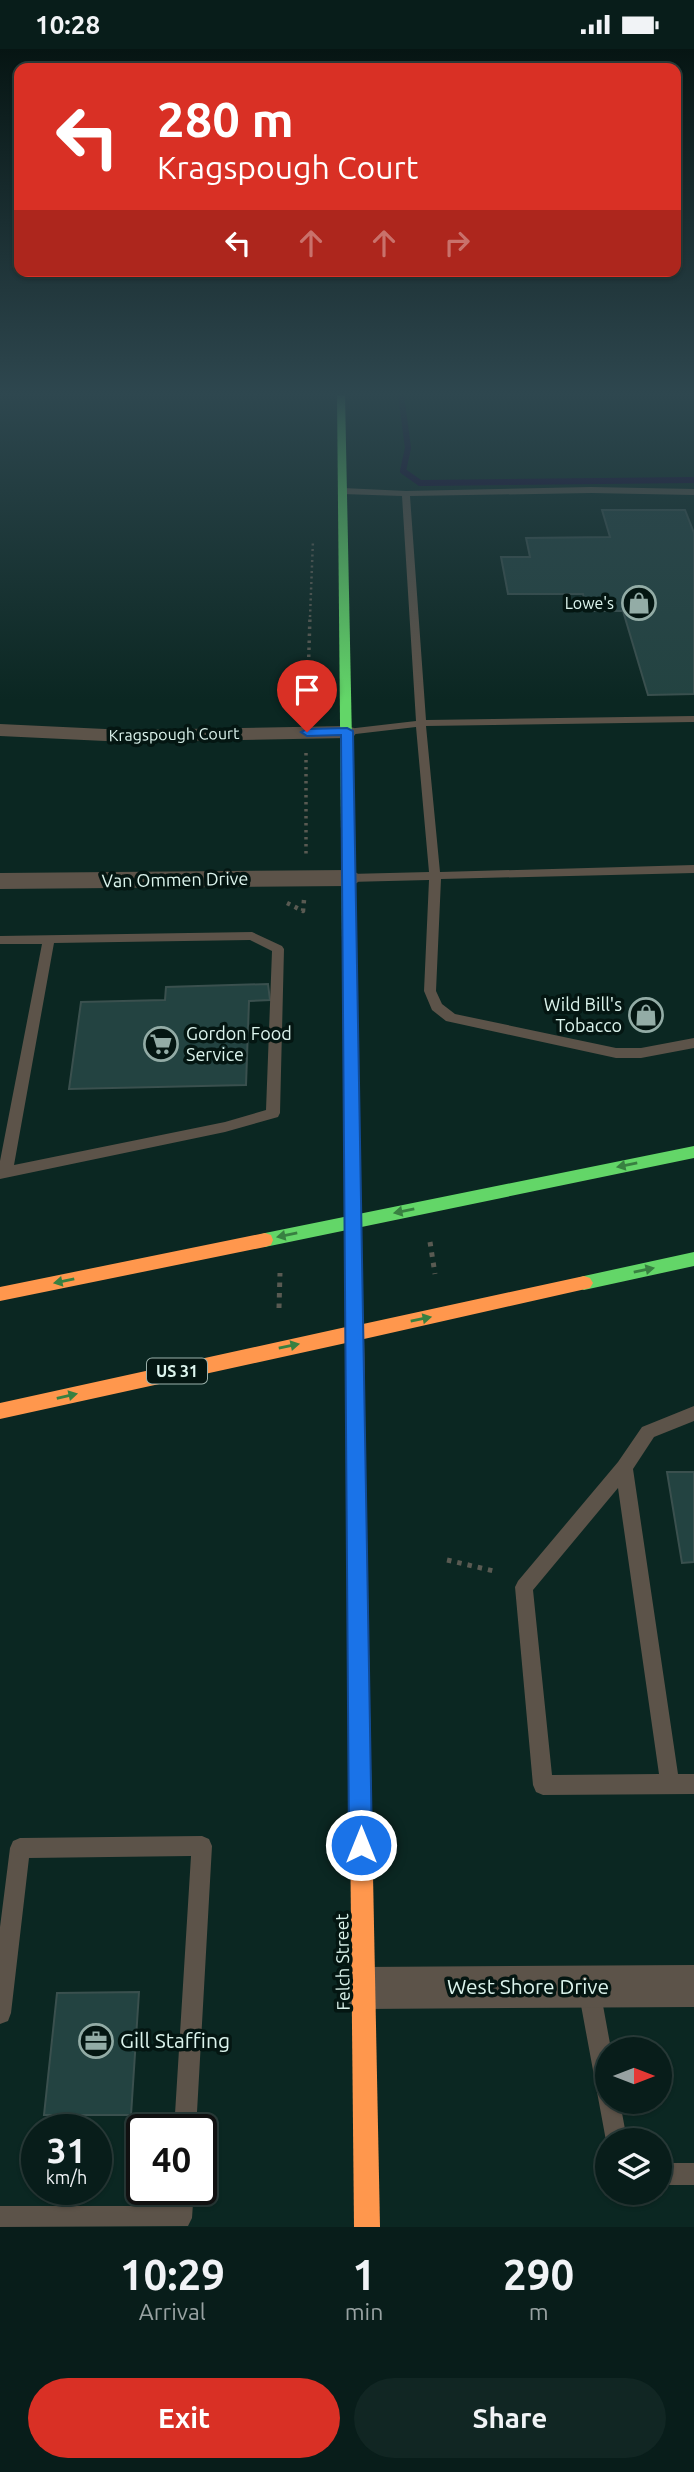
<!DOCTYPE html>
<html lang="en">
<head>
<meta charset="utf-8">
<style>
  body { margin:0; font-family:Ubuntu,sans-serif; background:#112623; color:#f1f3f6; height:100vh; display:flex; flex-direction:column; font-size:26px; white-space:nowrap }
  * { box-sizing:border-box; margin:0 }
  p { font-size:23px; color:#98a2a2 }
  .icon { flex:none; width:38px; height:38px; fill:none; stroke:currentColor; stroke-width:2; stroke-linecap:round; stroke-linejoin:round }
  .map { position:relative; height:2178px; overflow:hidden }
  .drawer { display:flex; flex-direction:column; background:#081d1a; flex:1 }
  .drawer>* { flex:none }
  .top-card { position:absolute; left:14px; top:14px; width:667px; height:214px; border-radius:14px; box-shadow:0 2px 5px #0004,0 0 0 2px #293b39; background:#d93025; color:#fff; overflow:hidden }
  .needle { width:46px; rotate:90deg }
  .controls { position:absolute; left:595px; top:1988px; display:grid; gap:14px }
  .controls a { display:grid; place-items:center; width:77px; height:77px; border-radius:50%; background:#081d1a; box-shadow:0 2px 5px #0004,0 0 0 2px #293b39; font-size:35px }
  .speed { position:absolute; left:21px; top:2065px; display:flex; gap:14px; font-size:35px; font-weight:700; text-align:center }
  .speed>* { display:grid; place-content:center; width:91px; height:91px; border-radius:50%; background:#081d1a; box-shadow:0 2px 5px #0004,0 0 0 2px #293b39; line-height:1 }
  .speed small { font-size:18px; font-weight:400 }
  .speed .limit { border:4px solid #111; border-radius:10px; background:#fff; color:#111 }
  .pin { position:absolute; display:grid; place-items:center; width:60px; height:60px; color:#fff; margin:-72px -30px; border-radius:50% 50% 50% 0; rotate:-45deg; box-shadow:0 0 7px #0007 }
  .pin .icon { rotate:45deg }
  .me { position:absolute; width:77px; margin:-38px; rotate:0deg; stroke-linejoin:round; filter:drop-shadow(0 0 5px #0008) }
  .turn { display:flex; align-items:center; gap:24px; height:147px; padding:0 28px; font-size:32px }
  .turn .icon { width:91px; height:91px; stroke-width:2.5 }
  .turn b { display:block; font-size:49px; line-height:60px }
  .lanes { display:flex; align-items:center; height:66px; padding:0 28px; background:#0003; justify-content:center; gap:35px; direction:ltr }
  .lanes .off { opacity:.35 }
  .eta { display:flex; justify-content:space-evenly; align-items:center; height:119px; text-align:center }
  .eta b { font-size:42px; font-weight:600; line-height:49px }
  .primary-button { display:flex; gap:14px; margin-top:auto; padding:14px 28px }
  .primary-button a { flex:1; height:80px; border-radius:42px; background:#d93025; color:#fff; font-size:28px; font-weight:600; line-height:80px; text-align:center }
  .primary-button a+a { background:#112623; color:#f1f3f6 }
  .status { display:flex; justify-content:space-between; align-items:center; height:49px; padding:0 35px; background:#081d1a; direction:ltr }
  .status svg { height:19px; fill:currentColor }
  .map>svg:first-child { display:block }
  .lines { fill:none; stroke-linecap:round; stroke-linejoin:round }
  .stream { stroke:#170434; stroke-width:6 }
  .building { fill:#234341; stroke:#3a504e; stroke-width:2 }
  .path-far3 { stroke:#595a52; stroke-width:2.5; stroke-dasharray:2 3.5; stroke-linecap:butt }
  .path-far2 { stroke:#595a52; stroke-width:3.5; stroke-dasharray:2.5 4.5; stroke-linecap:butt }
  .path-far1 { stroke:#595a52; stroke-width:4.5; stroke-dasharray:3.5 5; stroke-linecap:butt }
  .path { stroke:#595a52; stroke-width:5; stroke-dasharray:4.5 6; stroke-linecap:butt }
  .lane { fill:#5c5349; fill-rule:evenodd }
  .street { fill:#5c5349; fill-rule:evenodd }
  .fast { fill:#63d668; fill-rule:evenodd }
  .slow { fill:#ff974d; fill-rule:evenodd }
  .oneway { fill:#388041 }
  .route { fill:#1a73e8; stroke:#114b97; stroke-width:2 }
  .labels { text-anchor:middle; stroke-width:7; stroke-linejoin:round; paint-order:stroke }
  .far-poi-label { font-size:16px; fill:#dcf4ed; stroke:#041612; text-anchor:end }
  .far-street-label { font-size:16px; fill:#dcf4ed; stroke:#041612 }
  .shield { fill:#041612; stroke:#9bb1ab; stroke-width:2 }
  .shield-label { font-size:16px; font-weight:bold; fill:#dcf4ed }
  .street-label { font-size:18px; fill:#dcf4ed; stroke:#041612 }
  .poi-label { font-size:18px; fill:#dcf4ed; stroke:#041612; text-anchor:end }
  .near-street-label { font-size:21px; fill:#dcf4ed; stroke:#041612 }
  .near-poi-label { font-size:21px; fill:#dcf4ed; stroke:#041612; text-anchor:start }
</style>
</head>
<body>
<div class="status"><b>10:28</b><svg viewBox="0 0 49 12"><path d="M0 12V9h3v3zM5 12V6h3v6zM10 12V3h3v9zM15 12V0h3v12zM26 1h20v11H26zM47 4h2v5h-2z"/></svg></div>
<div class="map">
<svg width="694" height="2178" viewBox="0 0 694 2178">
  <rect width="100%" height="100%" fill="#0b2722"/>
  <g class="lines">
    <path class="stream" d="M401,346L408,399L403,422L420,434L694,431"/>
  </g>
  <g class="building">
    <path d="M602,461H685L694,484V645L648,646L623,562H587L583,545H508L501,508H530L526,489L610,488Z"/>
    <path d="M268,935L270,951L249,952L246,1036L69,1040L81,953L165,951L166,938Z"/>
    <path d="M667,1423H694V1513L682,1514Z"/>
    <path d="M139,1943L131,2066H44L57,1944Z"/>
  </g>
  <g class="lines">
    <path class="path-far3" d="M310,568L313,491"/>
    <g class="path-far2">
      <path d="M307,664L310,567"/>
      <path d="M306,704V807"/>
    </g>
    <path class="path-far1" d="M287,854L303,862L304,851"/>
    <g class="path">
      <path d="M430,1193L435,1225"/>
      <path d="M279,1259L280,1224"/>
      <path d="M447,1511L494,1522"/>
    </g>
    <g class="lane">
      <path d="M591,438L694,440V446L591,444L410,447L426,671L694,667V673L426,677L440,823L694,816V824L441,830L436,942L442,955L455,965L616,999H641L694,989V999L641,1009H616L446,972L432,961L424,942L429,831L349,833L343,829L349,825L429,823L416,678L347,686L342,683L347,680L416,672L402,447L343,445L339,442L343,439L406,442Z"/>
      <path d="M252,883L282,897L284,900L280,1064L278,1068L225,1083L0,1130V1112L42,895H0V887ZM250,891L272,902L266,1061L225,1073L14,1116L54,894Z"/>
      <path d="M694,1357V1372L654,1388L633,1420L678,1725H694V1745L543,1746L536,1743L533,1736L515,1538L518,1532L618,1413L642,1378ZM618,1439L659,1725L552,1726L533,1541Z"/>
      <path d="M202,1787L209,1790L212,1797L196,2081H174L191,1807L29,1809L11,1964L8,1972L0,1975V1878L10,1799L13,1792L20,1789Z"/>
      <path d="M589,1929L597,1932L600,1940L611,2000H607V2053H620L627,2091H607V2097L578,1940L581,1932Z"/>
      <path d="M660,2111L667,2114H694V2136H666L660,2134Z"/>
      <path d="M170,2140H194L192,2169L188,2177L0,2178V2157H169Z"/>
    </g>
    <g class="street">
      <path d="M0,675L126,681L347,677L354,679L357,683L354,687L347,689L126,693L0,687Z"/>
      <path d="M349,821L357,824L361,829L357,834L349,837L0,840V824Z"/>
      <path d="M694,1916V1958L363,1960L348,1954L342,1939L348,1924L363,1918Z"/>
    </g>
    <g class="fast">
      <path d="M337,346H345L356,890L349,895L342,890Z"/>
      <path d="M694,1097V1109L265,1198L259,1196L257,1191L259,1186L265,1184Z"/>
      <path d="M694,1203V1217L584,1241L578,1239L575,1234L578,1229L584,1227Z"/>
      <path d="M356,1368L363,1370L365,1376L372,1776L369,1784L361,1787L353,1784L350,1776L347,1376L349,1370Z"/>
    </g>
    <g class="slow">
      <path d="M349,885L356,890L363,1275L584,1227L590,1229L593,1234L590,1239L364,1290L365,1376L363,1382L356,1384L349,1382L347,1376L346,1294L0,1370V1354L346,1278L342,890Z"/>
      <path d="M265,1184L271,1186L273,1191L271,1196L265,1198L0,1252V1238Z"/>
      <path d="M361,1765L369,1768L372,1776L380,2178H354L350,1776L353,1768Z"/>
    </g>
  </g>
  <defs><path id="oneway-solid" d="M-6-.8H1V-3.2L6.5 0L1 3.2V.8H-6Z" transform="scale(1.75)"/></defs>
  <g class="oneway">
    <use href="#oneway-solid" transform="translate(627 1116) rotate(168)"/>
    <use href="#oneway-solid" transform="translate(404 1162) rotate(169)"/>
    <use href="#oneway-solid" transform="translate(287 1186) rotate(168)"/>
    <use href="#oneway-solid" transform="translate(644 1221) rotate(-12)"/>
    <use href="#oneway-solid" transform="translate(64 1232) rotate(168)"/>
    <use href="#oneway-solid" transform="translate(421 1270) rotate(-11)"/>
    <use href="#oneway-solid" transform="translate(289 1297) rotate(-12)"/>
    <use href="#oneway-solid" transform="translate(67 1347) rotate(-13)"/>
  </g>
  <linearGradient id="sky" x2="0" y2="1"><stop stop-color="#061513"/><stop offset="0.53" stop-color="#2e474f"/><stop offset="1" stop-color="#2e474f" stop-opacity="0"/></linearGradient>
  <rect width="694" height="651" fill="url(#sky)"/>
  <path class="route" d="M347,679L353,682L372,1796L369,1804L361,1808L353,1804L349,1796L341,686L307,687L301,683L307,680Z"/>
  <defs>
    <g id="shop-ring" transform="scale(1.75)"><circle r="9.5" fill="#041612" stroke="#93aca6" stroke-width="1.5"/><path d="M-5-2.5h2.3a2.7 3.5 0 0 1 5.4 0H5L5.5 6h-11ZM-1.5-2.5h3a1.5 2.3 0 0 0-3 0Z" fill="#93aca6"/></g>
    <g id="supermarket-ring" transform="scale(1.75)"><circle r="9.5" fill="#041612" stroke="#93aca6" stroke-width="1.5"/><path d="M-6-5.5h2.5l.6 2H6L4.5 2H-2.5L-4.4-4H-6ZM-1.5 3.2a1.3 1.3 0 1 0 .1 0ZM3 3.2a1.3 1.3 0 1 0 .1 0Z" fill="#93aca6"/></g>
    <g id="office-ring" transform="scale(1.75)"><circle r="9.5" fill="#041612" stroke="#93aca6" stroke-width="1.5"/><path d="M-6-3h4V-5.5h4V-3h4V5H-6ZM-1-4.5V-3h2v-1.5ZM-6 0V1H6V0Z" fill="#93aca6"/></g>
  </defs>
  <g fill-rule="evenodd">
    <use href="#shop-ring" x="639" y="554"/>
    <use href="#shop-ring" x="646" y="966"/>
    <use href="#supermarket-ring" x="161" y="995"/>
    <use href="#office-ring" x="96" y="1992"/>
  </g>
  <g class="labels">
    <g class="far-poi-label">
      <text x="614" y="560">Lowe's</text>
    </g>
    <g class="far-street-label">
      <text transform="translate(174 685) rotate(-1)" y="6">Kragspough Court</text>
    </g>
    <rect class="shield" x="147" y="1309.5" width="60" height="25" rx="5"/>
    <g class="shield-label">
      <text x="177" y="1328">US 31</text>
    </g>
    <g class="street-label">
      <text transform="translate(175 831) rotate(-1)" y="6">Van Ommen Drive</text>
      <text transform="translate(343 1913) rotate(-91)" y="6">Felch Street</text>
    </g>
    <g class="poi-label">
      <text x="622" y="962">Wild Bill's<tspan x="622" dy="21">Tobacco</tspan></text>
      <text x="186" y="991" text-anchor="start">Gordon Food<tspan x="186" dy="21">Service</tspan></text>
    </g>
    <g class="near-street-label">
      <text x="528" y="1945">West Shore Drive</text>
    </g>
    <g class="near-poi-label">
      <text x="120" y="1999">Gill Staffing</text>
    </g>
  </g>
</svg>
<div class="controls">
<a><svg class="needle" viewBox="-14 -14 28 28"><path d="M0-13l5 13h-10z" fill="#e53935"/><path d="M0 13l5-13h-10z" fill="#98a2a2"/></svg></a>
<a><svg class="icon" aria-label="layers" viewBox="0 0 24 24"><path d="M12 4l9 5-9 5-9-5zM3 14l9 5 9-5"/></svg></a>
</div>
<div class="speed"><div>31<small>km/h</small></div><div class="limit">40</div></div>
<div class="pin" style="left:307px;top:683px;background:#d93025"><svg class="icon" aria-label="arrive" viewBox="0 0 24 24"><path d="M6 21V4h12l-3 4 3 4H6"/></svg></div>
<svg class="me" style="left:361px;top:1796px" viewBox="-20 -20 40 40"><circle r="17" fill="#1a73e8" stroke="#fff" stroke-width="3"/><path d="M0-11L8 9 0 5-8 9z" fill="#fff"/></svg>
<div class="top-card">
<div class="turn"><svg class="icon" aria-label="left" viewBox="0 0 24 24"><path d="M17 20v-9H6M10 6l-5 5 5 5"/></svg><div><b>280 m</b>Kragspough Court</div></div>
<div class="lanes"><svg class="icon" aria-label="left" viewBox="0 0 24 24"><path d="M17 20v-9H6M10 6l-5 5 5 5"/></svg><svg class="icon off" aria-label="ahead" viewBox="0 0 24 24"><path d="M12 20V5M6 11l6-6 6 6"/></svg><svg class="icon off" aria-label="ahead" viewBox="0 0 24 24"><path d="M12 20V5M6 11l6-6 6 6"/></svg><svg class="icon off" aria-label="right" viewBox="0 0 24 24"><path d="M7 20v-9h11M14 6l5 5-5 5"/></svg></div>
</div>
</div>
<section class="drawer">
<div class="eta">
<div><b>10:29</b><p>Arrival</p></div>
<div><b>1</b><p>min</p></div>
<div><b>290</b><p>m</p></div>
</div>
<div class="primary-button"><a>Exit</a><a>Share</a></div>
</section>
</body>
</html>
